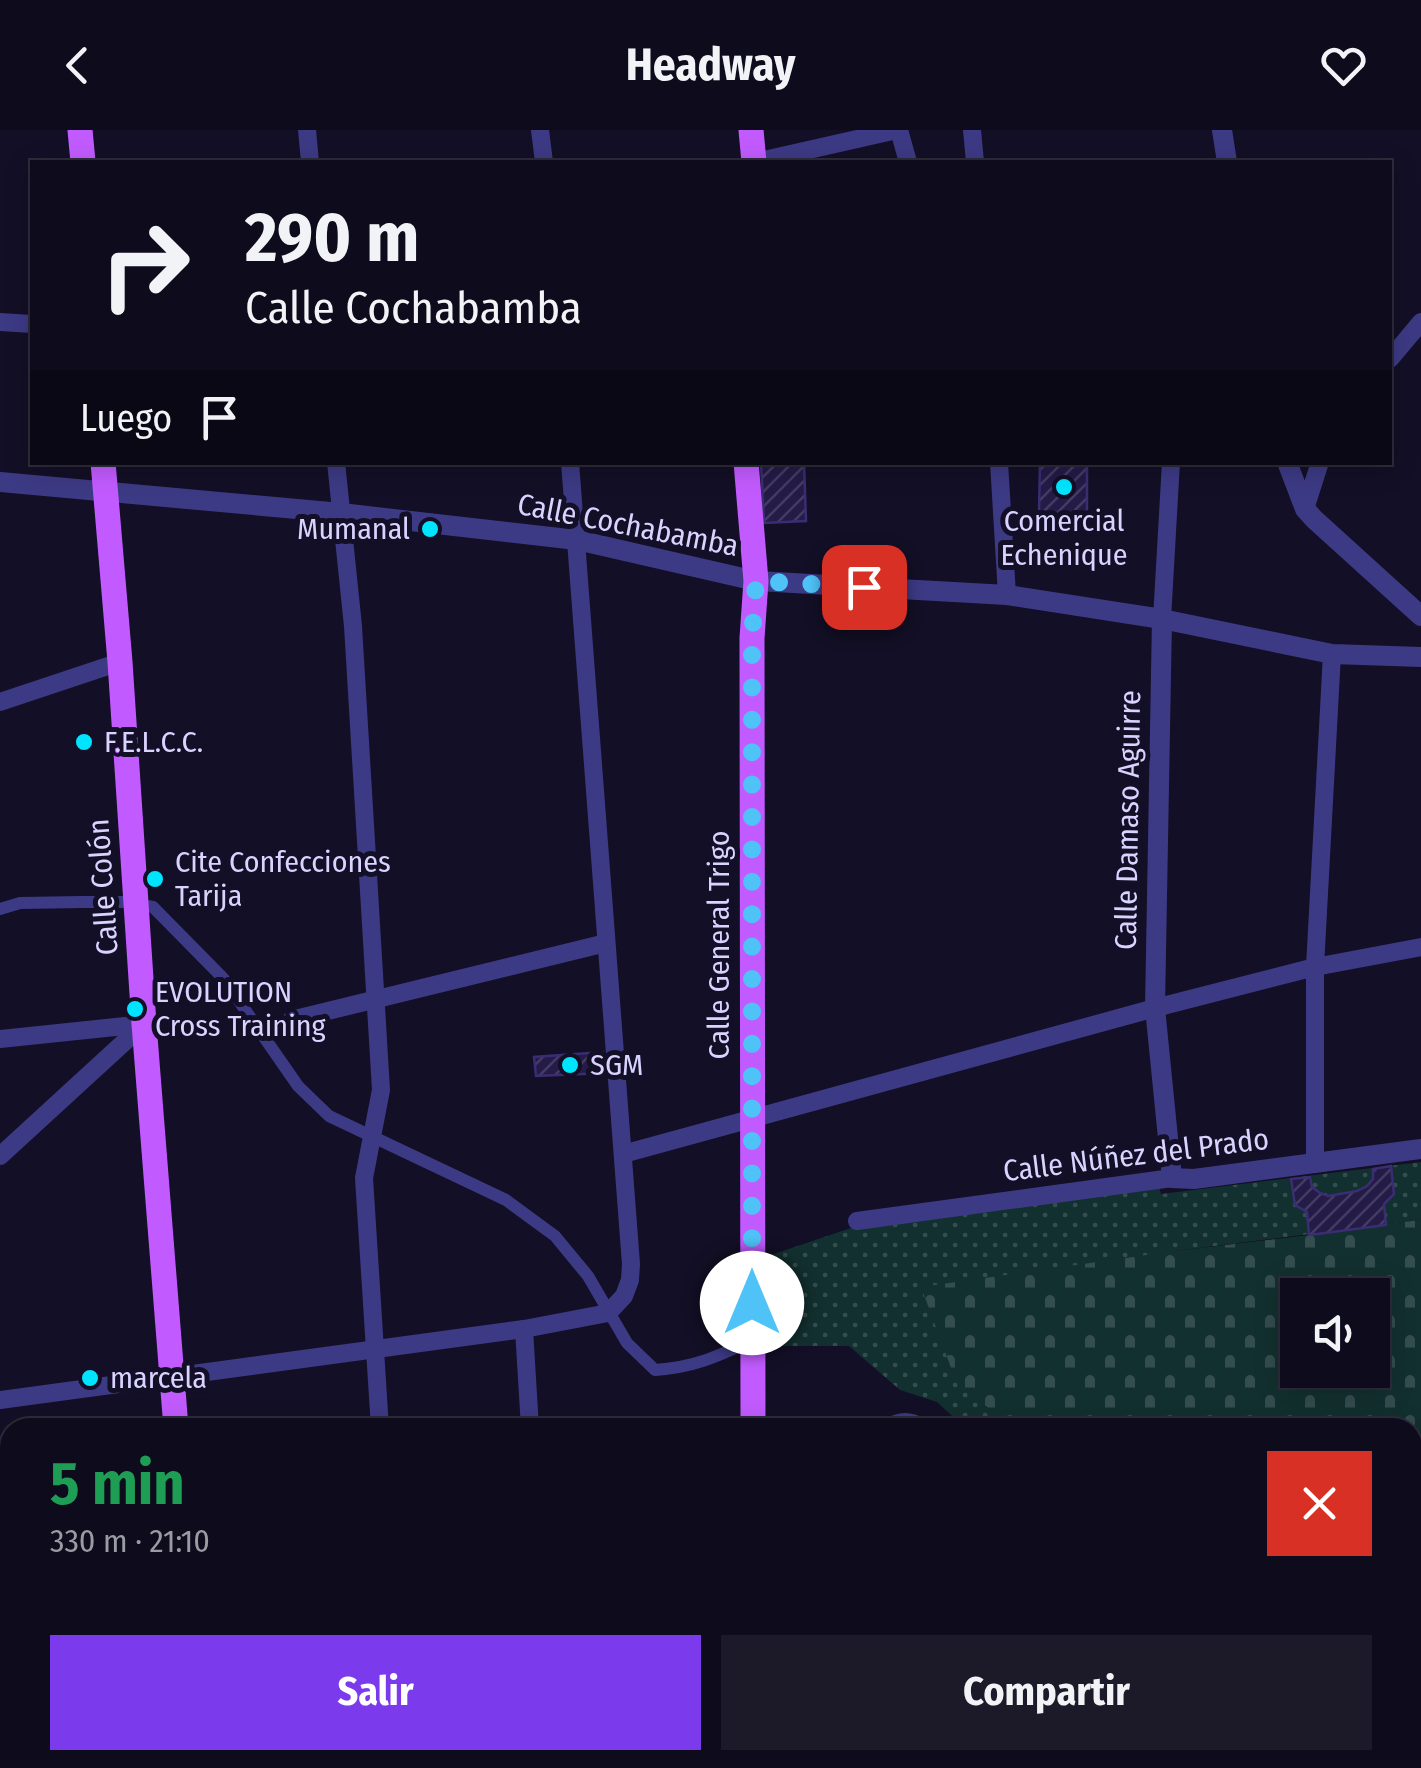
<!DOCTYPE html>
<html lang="es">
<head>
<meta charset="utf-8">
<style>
  body { margin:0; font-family:"Fira Sans Condensed",sans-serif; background:#1c1929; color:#f1f3f6; height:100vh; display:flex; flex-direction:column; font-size:38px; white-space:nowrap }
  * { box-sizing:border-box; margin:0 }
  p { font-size:32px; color:#9b9ba3 }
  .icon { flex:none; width:55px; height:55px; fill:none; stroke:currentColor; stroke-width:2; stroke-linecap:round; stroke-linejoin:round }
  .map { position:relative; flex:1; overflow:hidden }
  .details { position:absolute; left:0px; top:1288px; width:1422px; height:352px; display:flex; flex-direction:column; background:#0e0b1c; border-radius:30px 30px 0 0; box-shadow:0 5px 25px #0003,0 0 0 2px #2e2b3b }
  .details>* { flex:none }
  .top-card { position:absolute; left:30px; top:30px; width:1362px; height:305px; border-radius:0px; box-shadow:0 5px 25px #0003,0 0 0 2px #2e2b3b; background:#0e0b1c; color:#f1f3f6; overflow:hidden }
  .tools { position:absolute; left:1280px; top:1148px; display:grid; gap:20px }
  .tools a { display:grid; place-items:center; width:110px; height:110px; border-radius:0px; background:#0e0b1c; box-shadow:0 5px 25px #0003,0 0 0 2px #2e2b3b; font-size:50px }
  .pin { position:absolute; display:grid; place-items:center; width:85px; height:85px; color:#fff; margin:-42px; border-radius:20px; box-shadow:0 5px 15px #0006 }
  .me { position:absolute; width:110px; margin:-55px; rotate:0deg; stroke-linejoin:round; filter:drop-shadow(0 0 8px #0008) }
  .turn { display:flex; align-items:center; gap:35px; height:210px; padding:0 50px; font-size:45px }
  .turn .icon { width:130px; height:130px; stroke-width:2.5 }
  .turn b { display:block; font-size:70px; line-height:85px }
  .then { display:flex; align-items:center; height:95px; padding:0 50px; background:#0003; gap:20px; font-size:38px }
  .round { display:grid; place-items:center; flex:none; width:105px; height:105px; border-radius:0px; background:#1c1929 }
  .summary { display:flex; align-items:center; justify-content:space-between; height:170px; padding:0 50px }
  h1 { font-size:60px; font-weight:700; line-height:75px; color:#1e9e55 }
  .cta { display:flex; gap:20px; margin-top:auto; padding:20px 50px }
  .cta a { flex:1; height:115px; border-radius:0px; background:#7c3aed; color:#fff; font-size:40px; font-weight:700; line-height:115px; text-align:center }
  .cta a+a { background:#1c1929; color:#f1f3f6 }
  header { display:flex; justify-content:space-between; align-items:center; height:130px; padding:0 50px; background:#0e0b1c; font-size:45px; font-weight:700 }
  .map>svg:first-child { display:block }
  .grass { fill:url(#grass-dots) }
  .cemetery { fill:url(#cemetery-stones); fill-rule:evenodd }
  .building { fill:url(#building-hatch); stroke:#3b2d73; stroke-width:2.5 }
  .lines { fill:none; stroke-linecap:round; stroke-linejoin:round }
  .path { stroke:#2fb8b0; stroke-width:2.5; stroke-dasharray:5 8; stroke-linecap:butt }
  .pedestrian { stroke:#3d3a85; stroke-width:12 }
  .minor { stroke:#3d3a85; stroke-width:18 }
  .tertiary { stroke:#3d3a85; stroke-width:20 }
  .primary { stroke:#c25bff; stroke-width:25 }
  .route { stroke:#4fc3f7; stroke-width:18; stroke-dasharray:0 32.4 }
  .poi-dot { fill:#00e5ff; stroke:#130f26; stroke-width:4 }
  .labels { text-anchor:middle; stroke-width:10; stroke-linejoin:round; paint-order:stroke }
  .poi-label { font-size:30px; fill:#d9d4ff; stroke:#130f26; text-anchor:start }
  .street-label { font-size:30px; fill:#d9d4ff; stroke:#130f26 }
</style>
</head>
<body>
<header><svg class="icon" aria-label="back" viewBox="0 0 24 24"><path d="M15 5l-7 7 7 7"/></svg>Headway<svg class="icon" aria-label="heart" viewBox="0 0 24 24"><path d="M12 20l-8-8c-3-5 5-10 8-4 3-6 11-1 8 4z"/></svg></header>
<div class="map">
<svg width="1421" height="1638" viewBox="0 0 1421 1638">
  <defs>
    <pattern id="grass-dots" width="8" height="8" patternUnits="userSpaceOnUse" patternTransform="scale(2.5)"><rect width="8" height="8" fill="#12302f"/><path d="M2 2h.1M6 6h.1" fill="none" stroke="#344d4e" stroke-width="1.8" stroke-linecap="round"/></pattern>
    <pattern id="cemetery-stones" width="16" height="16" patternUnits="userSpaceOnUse" patternTransform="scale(2.5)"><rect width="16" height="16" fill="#12302f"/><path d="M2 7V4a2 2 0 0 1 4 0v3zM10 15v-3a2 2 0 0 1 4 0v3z" fill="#344d4e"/></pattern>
    <pattern id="building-hatch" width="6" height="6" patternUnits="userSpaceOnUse" patternTransform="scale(2.5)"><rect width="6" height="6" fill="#241b47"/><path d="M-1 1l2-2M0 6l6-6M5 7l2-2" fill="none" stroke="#433b63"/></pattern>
  </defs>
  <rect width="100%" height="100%" fill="#130f26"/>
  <g class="grass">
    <path d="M1421,1032V1090L1175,1121L1014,1297H964L937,1272L900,1260L849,1216H765V1127L854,1097L1159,1056L1161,1064Z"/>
    <path d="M413,1630H529L530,1638H413Z"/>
  </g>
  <path class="cemetery" d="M1391,1036L1394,1064L1384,1074L1386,1094L1421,1090V1638H1023L1024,1630H1412V1298L1014,1297L957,1254L921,1157L1175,1121L1309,1105L1307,1082L1295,1075L1291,1049L1310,1047C1312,1054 1311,1057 1318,1062C1329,1069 1359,1064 1368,1055C1374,1049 1373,1046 1373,1039ZM1298,1165H1372V1240H1298Z"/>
  <g class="building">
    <path d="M761,332H804L806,391L764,393Z"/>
    <path d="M1040,332H1087V382H1039Z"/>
    <path d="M603,922L606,943L536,946L534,927Z"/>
    <path d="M1391,1036L1394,1064L1384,1074L1386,1095L1309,1105L1307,1082L1295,1075L1291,1049L1310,1047L1312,1057L1320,1063L1328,1066L1357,1061L1367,1056L1373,1049V1039Z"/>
    <rect x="1412" y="1580" width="9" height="16"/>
    <path d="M1412,1622H1421V1637L1359,1638V1630H1412Z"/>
    <path d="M823,1630H919V1634L823,1638Z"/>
  </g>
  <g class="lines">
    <g class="path">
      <path d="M502,1630L507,1638"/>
      <path d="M434,1638L439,1630"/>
    </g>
    <path class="pedestrian" d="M0,779L20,773L83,772H124L153,777L223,848L298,956L329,986L506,1070L555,1106L588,1146L627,1213L655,1240C695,1237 716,1227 753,1210"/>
    <g class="minor">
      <path d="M307,0L310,32"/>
      <path d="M540,0L544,32"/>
      <path d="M899,0L908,32"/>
      <path d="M972,0L975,32"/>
      <path d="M755,32L897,0"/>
      <path d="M0,192L32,194"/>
      <path d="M1390,229L1421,192"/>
      <path d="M336,332L353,496L381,960L364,1048L380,1298"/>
      <path d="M999,332L1007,465"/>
      <path d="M1305,379L1320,332"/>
      <path d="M1162,489L1171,332"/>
      <path d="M0,572L120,532"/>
      <path d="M291,890L606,813"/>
      <path d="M0,909L144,894"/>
      <path d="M623,1024L1155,878L1315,837L1421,817"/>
      <path d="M0,1026L144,894"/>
      <path d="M1315,1034V837L1332,524"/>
      <path d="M857,1091L1172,1048"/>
      <path d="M524,1199L530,1298"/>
      <path d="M0,1270L524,1199L608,1183L624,1166L630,1150L631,1134L570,332"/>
      <path d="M887,1298C901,1290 909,1290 924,1298"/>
      <path d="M0,1506L10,1505"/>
      <path d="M404,1630V1638"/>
      <path d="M538,1630V1638"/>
      <path d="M788,1630L792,1638"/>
    </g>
    <g class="tertiary">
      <path d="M1222,0L1227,32"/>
      <path d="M1287,332L1305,379L1314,389L1421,486"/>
      <path d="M0,352L341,383L577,410L756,451L1007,465L1162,489L1332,524L1421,527"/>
      <path d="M1162,489L1155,878L1172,1048L1194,1049L1421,1019"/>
    </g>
    <g class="primary">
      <path d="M80,0L83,32"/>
      <path d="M751,0L754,32"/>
      <path d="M103,332L120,532L144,894L176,1298"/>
      <path d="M746,332L756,451L752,508L753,1298"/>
      <path d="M200,1630L201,1638"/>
      <path d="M746,1630V1638"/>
    </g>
  </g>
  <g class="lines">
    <path class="route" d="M752,1173V508L756,451L864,457"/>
  </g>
  <g class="poi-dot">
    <circle cx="1064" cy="357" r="10"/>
    <circle cx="430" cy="399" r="10"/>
    <circle cx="84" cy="612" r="10"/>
    <circle cx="155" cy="749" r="10"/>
    <circle cx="135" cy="879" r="10"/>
    <circle cx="570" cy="935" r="10"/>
    <circle cx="90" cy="1248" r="10"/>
  </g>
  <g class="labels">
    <g class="poi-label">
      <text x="1064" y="401" text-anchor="middle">Comercial<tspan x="1064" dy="34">Echenique</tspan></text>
      <text x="410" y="409" text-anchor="end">Mumanal</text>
      <text x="104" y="622">F.E.L.C.C.</text>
      <text x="175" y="742">Cite Confecciones<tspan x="175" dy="34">Tarija</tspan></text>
      <text x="155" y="872">EVOLUTION<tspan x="155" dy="34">Cross Training</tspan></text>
      <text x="590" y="945">SGM</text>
      <text x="110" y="1258">marcela</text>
    </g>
    <g class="street-label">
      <text transform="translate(628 395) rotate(11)" y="10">Calle Cochabamba</text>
      <text transform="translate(1128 690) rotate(-89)" y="10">Calle Damaso Aguirre</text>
      <text transform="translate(103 757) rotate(-94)" y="10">Calle Colón</text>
      <text transform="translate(719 815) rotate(-90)" y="10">Calle General Trigo</text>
      <text transform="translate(1136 1025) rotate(-7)" y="10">Calle Núñez del Prado</text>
    </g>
  </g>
</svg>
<div class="tools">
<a><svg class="icon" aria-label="sound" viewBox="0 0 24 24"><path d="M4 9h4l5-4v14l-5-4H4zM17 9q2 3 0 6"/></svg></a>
</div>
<div class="pin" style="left:864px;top:457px;background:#d93025"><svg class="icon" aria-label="arrive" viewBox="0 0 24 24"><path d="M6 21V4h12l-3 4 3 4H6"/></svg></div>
<svg class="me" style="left:752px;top:1173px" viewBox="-20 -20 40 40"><circle r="19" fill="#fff"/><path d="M0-13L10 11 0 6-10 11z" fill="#4fc3f7"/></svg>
<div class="top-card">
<div class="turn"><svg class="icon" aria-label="right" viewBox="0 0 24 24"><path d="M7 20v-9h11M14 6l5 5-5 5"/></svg><div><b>290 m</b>Calle Cochabamba</div></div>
<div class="then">Luego<svg class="icon" aria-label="arrive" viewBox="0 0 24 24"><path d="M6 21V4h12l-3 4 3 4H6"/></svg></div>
</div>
<section class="details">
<div class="summary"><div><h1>5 min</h1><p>330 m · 21:10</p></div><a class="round" style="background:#d93025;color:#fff"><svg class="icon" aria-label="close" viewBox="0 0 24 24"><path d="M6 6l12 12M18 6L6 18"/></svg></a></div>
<div class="cta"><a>Salir</a><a>Compartir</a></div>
</section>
</div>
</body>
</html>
